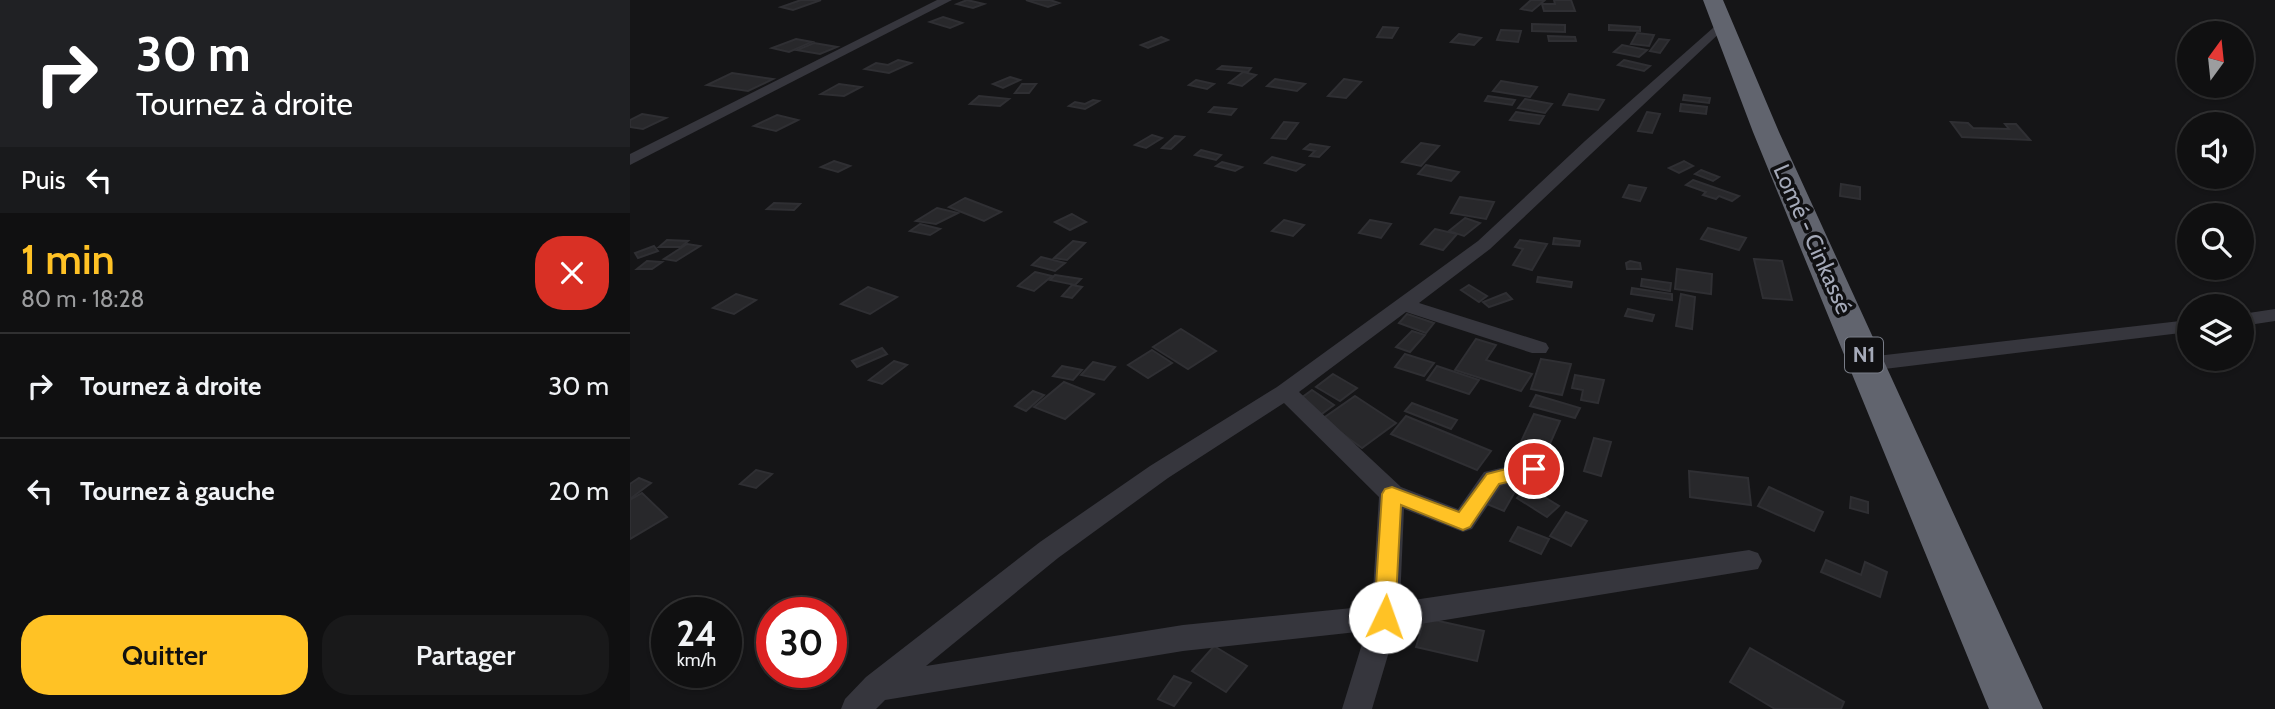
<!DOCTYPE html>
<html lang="fr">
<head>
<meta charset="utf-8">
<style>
  body { margin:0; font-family:Cabin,sans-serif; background:#19191a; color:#f1f3f6; height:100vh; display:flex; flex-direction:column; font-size:26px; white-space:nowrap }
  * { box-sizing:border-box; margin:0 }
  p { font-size:23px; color:#9c9d9f }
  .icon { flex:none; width:38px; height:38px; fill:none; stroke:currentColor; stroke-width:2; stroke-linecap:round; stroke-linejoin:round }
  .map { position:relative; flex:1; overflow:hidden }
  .details { display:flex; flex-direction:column; background:#101011; width:630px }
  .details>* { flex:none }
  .top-card { background:#202124; color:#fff; overflow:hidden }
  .needle { width:46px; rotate:15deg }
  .fabs { position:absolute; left:1547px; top:21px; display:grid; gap:14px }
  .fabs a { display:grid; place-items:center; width:77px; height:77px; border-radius:50%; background:#101011; box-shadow:0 2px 5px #0004,0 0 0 2px #303031; font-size:35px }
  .speed { position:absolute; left:21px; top:597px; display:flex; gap:14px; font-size:35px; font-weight:700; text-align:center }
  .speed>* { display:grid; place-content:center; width:91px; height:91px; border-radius:50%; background:#101011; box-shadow:0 2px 5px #0004,0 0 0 2px #303031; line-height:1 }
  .speed small { font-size:18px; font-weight:400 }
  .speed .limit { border:10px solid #d22; background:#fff; color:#111 }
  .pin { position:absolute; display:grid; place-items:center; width:60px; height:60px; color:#fff; margin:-30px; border:4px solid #fff; border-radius:50%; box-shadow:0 2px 7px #0007 }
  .me { position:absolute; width:77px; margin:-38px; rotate:3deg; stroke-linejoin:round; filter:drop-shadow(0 0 5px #0008) }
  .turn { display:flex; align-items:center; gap:24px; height:147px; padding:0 21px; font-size:32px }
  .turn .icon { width:91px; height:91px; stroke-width:2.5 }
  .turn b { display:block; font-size:49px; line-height:60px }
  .then { display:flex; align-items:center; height:66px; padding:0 21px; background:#0003; gap:14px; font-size:26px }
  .round { display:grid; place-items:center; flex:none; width:74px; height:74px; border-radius:28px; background:#19191a }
  .summary { display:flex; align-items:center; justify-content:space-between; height:119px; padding:0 21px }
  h1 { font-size:42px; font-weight:600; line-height:52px; color:#ffc225 }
  .cta { display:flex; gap:14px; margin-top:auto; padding:14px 21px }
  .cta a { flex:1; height:80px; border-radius:28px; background:#ffc225; color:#111; font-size:28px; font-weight:600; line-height:80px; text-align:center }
  .cta a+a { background:#19191a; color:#f1f3f6 }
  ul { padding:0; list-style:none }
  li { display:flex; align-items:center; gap:21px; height:105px; padding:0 21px; border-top:2px solid #303031 }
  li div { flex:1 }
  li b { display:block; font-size:26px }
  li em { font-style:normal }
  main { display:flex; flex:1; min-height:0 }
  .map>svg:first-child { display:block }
  .building { fill:#28282b; stroke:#2f2f33; stroke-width:2 }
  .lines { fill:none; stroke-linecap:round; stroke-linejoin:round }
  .street { fill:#36363d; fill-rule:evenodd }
  .highway { fill:#61646e; fill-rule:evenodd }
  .route { fill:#ffc225; stroke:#a67e18; stroke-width:2 }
  .labels { text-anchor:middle; stroke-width:7; stroke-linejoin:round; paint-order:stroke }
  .shield { fill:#101012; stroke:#787c87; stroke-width:2 }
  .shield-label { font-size:21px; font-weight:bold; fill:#a5aab9 }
  .street-label { font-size:23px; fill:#a5aab9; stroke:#101012 }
</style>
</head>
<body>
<main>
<section class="details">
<div class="top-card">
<div class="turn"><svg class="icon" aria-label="right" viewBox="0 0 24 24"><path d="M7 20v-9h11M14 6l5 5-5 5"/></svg><div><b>30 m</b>Tournez à droite</div></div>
<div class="then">Puis<svg class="icon" aria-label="left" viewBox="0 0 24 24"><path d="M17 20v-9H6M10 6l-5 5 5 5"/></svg></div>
</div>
<div class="summary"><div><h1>1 min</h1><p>80 m · 18:28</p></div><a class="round" style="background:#d93025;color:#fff"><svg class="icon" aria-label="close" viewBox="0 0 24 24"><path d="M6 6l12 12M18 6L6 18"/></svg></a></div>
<ul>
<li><svg class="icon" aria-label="right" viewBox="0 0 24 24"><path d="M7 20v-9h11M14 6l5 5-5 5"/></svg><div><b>Tournez à droite</b></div><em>30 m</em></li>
<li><svg class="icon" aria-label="left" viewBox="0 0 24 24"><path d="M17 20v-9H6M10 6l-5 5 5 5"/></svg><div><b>Tournez à gauche</b></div><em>20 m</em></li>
</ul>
<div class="cta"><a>Quitter</a><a>Partager</a></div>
</section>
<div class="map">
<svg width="1645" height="709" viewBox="0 0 1645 709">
  <rect width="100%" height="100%" fill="#151517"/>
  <g class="building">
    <path d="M171,0H191L163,10L151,7Z"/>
    <path d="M337,0L354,4L343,8L327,4Z"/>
    <path d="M396,0H420L429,3L418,7Z"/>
    <path d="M901,0H915L902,11L891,9Z"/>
    <path d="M924,0H941L945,11H914L912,4H925Z"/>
    <path d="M313,17L332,23L320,28L300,22Z"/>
    <path d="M902,24L935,25V32L902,31Z"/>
    <path d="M979,25L1010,27V31L979,30Z"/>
    <path d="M753,27L768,28L762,38L747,37Z"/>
    <path d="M871,30L891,31L888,42L867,40Z"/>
    <path d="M1007,33L1024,35L1019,46L1001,44Z"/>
    <path d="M829,34L851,38L844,45L821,42Z"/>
    <path d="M918,36L945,37L946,41H919Z"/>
    <path d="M531,37L538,40L518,48L511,45Z"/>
    <path d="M166,39L182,42L159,52L142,48Z"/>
    <path d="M1029,39L1039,40L1030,53L1020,51Z"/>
    <path d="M184,43L207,47L190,54L167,50Z"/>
    <path d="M992,45L1017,50L1009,57L984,52Z"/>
    <path d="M268,60L281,63L259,73L235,69L246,63L258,65Z"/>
    <path d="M994,60L1020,66L1014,71L988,65Z"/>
    <path d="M592,66L621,68L618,72L588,69Z"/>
    <path d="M613,72L626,75L612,86L599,83Z"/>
    <path d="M102,73L143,79L118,91L77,85Z"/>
    <path d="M380,77L390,80L373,88L363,84Z"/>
    <path d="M645,79L675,84L667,91L637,86Z"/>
    <path d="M714,79L731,82L716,98L698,96Z"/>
    <path d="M566,80L584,84L577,89L559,85Z"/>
    <path d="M871,81L907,87L900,97L863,91Z"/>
    <path d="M209,84L231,87L214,96L191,94Z"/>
    <path d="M392,84H406L399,93H385Z"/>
    <path d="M939,94L974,100L968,110L933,105Z"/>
    <path d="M1054,95L1080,98L1079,103L1053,100Z"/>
    <path d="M349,96L379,99L370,106L340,104Z"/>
    <path d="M858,96L885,100L882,105L855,101Z"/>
    <path d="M895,99L922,104L915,113L888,108Z"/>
    <path d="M463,100L469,101L455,109L439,106L445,102L455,104Z"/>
    <path d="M1051,104L1077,107L1076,114L1050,111Z"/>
    <path d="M584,107L606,109L601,115L579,112Z"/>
    <path d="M886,112L914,116L909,124L880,120Z"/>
    <path d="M1017,112L1030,114L1022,133L1008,131Z"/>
    <path d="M12,114L36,118L13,129L0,127V120Z"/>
    <path d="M147,115L168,120L146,131L124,126Z"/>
    <path d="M654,122L668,123L656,139L642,138Z"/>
    <path d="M1321,122L1338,123L1343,128L1379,129L1375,124H1386L1400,140L1332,137Z"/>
    <path d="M522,135L532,138L516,148L505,145Z"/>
    <path d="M545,136L554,137L541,149L532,148Z"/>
    <path d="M791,143L809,146L791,166L772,162Z"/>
    <path d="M680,144L699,147L689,157L680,156L685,151L674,149Z"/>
    <path d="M571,150L591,155L586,160L565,155Z"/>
    <path d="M642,157L674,165L666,171L635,163Z"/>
    <path d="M204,161L220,166L208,172L191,167Z"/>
    <path d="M1054,161L1063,166L1049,173L1039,168Z"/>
    <path d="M592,162L612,167L605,171L586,166Z"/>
    <path d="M796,165L829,172L821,181L788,174Z"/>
    <path d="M1071,170L1089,177L1083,181L1065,174Z"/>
    <path d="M1063,180L1109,196L1102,201L1089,196L1086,199L1073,195L1076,192L1056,185Z"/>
    <path d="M1211,184L1230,187V199L1210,196Z"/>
    <path d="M999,185L1016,188L1010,201L993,197Z"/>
    <path d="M830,197L864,202L856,219L821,213Z"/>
    <path d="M335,198L371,212L354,221L319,207Z"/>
    <path d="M144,203L170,204L164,210L137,209Z"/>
    <path d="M307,208L328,213L306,224L286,221Z"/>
    <path d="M442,214L456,222L440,230L425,222Z"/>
    <path d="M835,218L850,223L834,236L819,231Z"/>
    <path d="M654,220L674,225L663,236L642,231Z"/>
    <path d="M740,220L761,224L751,238L729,233Z"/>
    <path d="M290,224L310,229L300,235L280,231Z"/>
    <path d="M1078,228L1116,238L1109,250L1071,239Z"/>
    <path d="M805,229L827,234L813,250L791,244Z"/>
    <path d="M924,238L950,241L949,246L923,244Z"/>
    <path d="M37,240L58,241L51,247H29Z"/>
    <path d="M890,240L917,244L902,270L883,265L893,249L885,247Z"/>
    <path d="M443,241L455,243L437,260L424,258Z"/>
    <path d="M57,244L70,246L46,261L34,259Z"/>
    <path d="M24,246L28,251L8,258L5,253Z"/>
    <path d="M411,257L435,263L425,271L402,265Z"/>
    <path d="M1124,259L1152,261L1162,300L1133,298Z"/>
    <path d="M17,261L32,262L22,269H7Z"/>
    <path d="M1000,261L1010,263L1011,269H997L996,263Z"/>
    <path d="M1047,269L1082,274L1081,294L1045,289Z"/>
    <path d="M405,272L422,276L404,291L388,286Z"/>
    <path d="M425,275L451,279L445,285L420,280Z"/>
    <path d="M908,277L942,282L941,287L907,282Z"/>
    <path d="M1012,279L1041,283L1040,291L1011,286Z"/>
    <path d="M442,285L452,287L442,298L432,296Z"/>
    <path d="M839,285L857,296L849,302L831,290Z"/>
    <path d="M238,287L267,297L240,314L211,304Z"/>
    <path d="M1002,288L1042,294V300L1001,294Z"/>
    <path d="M876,293L882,299L859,307L853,302Z"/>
    <path d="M106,294L126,300L104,314L83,308Z"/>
    <path d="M1051,294L1065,297L1062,329L1046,326Z"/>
    <path d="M998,309L1024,315L1022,321L995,316Z"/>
    <path d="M777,314L804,323L796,333L769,323Z"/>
    <path d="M551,329L586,351L558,369L523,347Z"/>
    <path d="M782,331L795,335L780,352L766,347Z"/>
    <path d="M846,339L866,345L856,360L902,374L891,391L825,370Z"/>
    <path d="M252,348L257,354L227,367L222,361Z"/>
    <path d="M522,350L542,363L518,378L498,365Z"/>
    <path d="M775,354L804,363L794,376L765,367Z"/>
    <path d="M911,359L941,364L932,395L901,389Z"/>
    <path d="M264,361L277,365L252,384L239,380Z"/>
    <path d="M463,362L485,367L474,380L451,375Z"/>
    <path d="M432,366L452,370L443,380L423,376Z"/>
    <path d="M807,366L849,380L839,394L797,380Z"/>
    <path d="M703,374L727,388L710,401L686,387Z"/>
    <path d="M945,375L974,380L968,403L951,400L953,390L942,388Z"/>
    <path d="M434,382L464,394L435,419L404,407Z"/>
    <path d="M682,390L704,405L689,416L667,401Z"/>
    <path d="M403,391L414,395L396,411L385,406Z"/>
    <path d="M906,395L950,408L945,418L900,406Z"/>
    <path d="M725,396L766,423L732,448L692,419Z"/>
    <path d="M782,403L827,420L821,429L775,411Z"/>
    <path d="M904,414L930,421L915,455L888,448Z"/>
    <path d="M776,416L861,451L847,470L761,434Z"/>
    <path d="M964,438L981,442L971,476L954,471Z"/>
    <path d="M126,470L142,474L126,488L110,484Z"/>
    <path d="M1059,471L1118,478L1121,505L1060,497Z"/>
    <path d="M9,478L21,483L0,499V484Z"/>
    <path d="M871,482L887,488L874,511L857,504Z"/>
    <path d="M898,487L929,506L917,517L887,498Z"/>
    <path d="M1139,487L1193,512L1184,531L1128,506Z"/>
    <path d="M12,493L37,517L0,539V500Z"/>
    <path d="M1221,497L1238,502V513L1220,508Z"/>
    <path d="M936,512L957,521L941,546L920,536Z"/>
    <path d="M888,527L919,539L911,554L880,541Z"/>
    <path d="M1196,560L1231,575L1235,562L1257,572L1250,597L1191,572Z"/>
    <path d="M795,618L854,631L847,661L786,647Z"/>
    <path d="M584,646L617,666L596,692L562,671Z"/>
    <path d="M1120,648L1214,702L1211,709H1145L1100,682Z"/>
    <path d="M544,676L561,683L544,706L528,699Z"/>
  </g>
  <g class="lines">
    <g class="street">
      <path d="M307,0H322L0,165V154Z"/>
      <path d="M1092,20L1098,24L1096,27L860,249L789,303L916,343L919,348L916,353H902L776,312L669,392L771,487L828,509L854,472L904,460L913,463L916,469L913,475L871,486L842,529L833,532L774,509L770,602L1119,550L1128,553L1132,561L1128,569L766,628L742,709H712L736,631L553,651L255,700L246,709H211L215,699L236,677L410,542L520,466L647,387L848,241L955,141ZM654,403L749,497L742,606L553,625L296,666L428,558L538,478Z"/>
      <path d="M1645,309V321L1612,326V314Z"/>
      <path d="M1559,320V332L1238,371L1230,369L1227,364L1230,359L1238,357Z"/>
    </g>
    <path class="highway" d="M1073,0H1093L1149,132L1413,709H1359L1123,132Z"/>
  </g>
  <path class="route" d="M904,462L911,464L914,469L911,474L869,484L840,527L833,530L771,505L765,617L762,624L755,626L747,624L744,617L752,494L755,489L762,487L829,512L857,474Z"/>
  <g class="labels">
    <rect class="shield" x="1215" y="337.5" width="38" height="35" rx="5"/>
    <g class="shield-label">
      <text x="1234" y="362">N1</text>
    </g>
    <g class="street-label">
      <text transform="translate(1183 239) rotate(66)" y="8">Lomé - Cinkassé</text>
    </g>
  </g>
</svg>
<div class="fabs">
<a><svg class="needle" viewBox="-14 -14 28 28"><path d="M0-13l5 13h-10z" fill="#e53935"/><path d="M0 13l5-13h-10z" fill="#9c9d9f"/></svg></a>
<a><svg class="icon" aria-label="sound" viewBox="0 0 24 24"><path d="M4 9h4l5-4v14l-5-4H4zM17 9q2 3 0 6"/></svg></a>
<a><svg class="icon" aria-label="search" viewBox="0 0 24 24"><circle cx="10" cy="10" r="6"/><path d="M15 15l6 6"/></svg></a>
<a><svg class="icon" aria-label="layers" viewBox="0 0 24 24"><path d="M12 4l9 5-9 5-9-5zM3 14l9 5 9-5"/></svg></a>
</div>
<div class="speed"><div>24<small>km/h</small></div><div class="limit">30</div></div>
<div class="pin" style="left:904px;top:469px;background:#d93025"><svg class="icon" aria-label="arrive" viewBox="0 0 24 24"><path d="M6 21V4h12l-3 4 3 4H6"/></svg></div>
<svg class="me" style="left:755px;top:617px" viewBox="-20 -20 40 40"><circle r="19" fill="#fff"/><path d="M0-13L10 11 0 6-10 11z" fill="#ffc225"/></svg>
</div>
</main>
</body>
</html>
